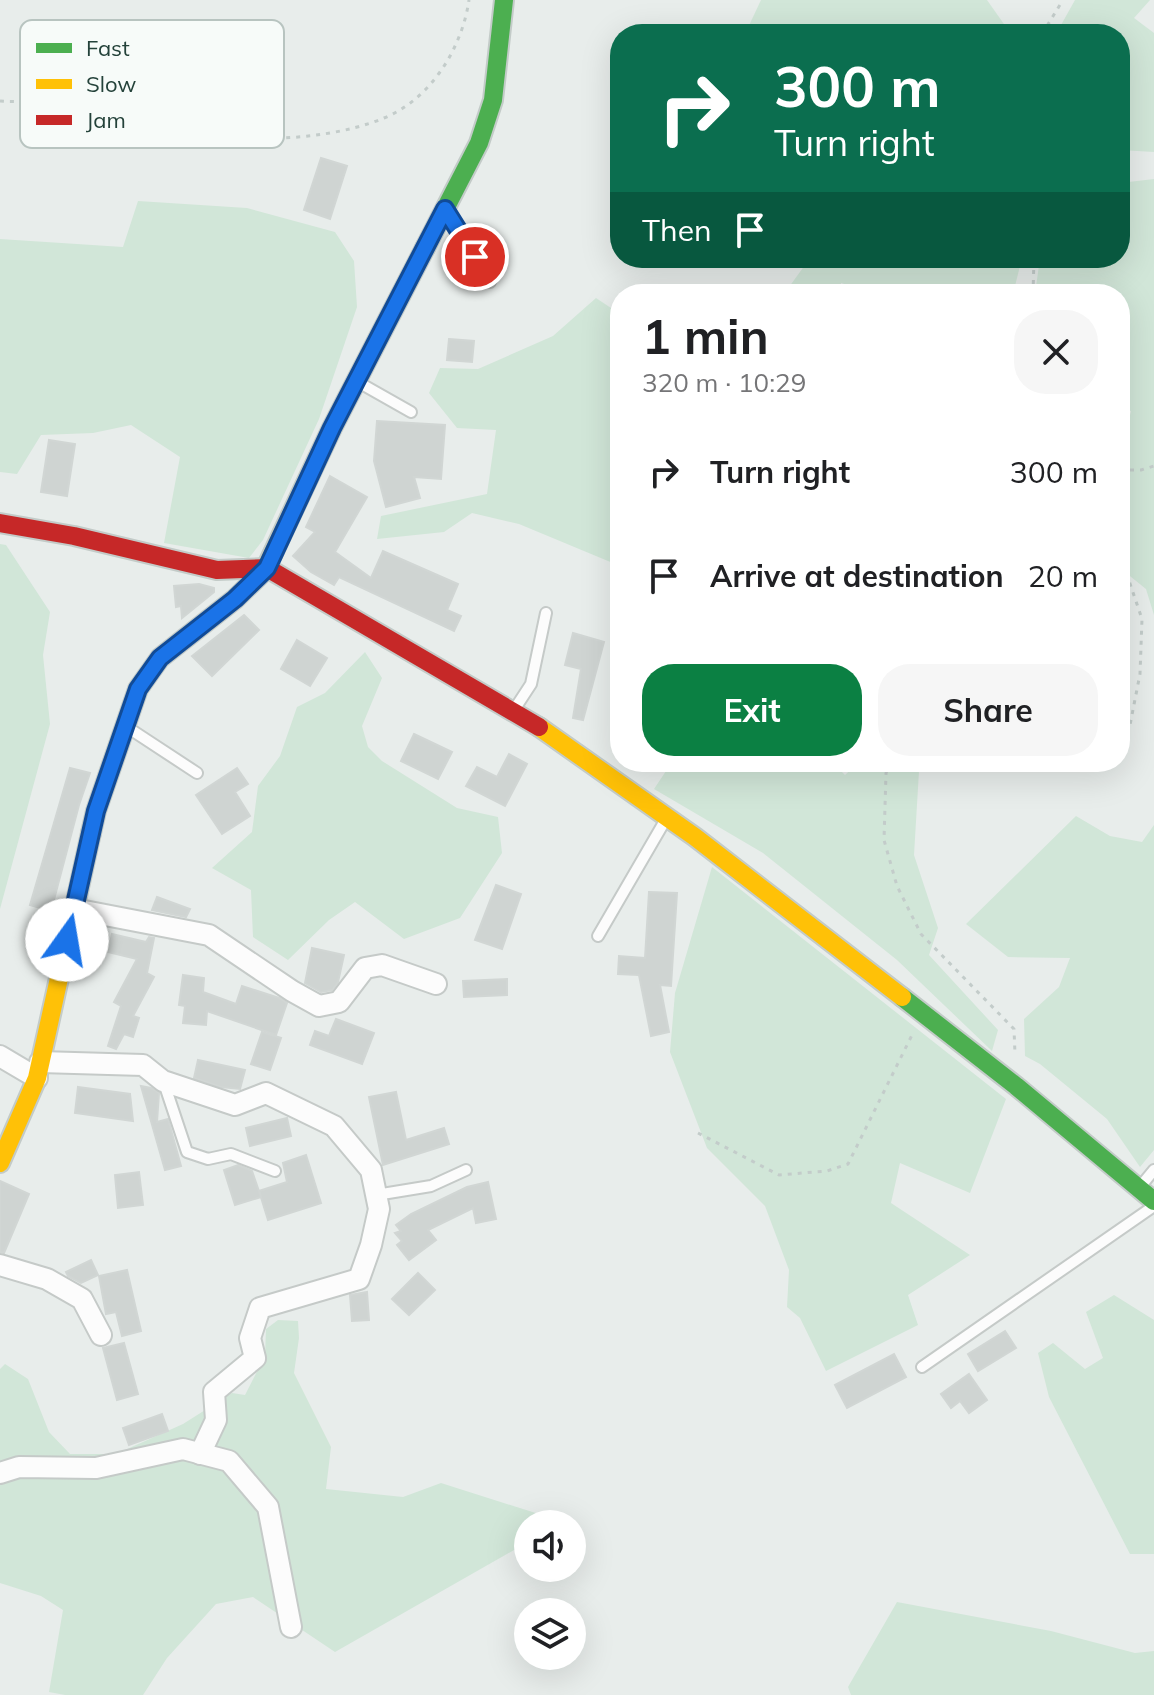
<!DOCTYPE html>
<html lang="en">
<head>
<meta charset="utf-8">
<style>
  body { margin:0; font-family:Mulish,sans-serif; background:#f6f6f6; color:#202124; height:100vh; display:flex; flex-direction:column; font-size:30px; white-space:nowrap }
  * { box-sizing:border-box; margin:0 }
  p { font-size:26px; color:#757577 }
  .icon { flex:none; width:44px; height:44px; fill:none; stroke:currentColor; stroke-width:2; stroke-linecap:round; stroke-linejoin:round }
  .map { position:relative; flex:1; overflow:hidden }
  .drawer { position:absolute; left:610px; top:284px; width:520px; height:488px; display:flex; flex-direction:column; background:#fff; border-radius:32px; box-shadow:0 8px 32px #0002 }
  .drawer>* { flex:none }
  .top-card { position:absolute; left:610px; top:24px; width:520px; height:244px; border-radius:32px; box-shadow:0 8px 32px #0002; background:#0b6e4f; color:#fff; overflow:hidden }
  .tools { position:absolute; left:514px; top:1510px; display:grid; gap:16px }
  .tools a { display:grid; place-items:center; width:72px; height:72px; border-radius:50%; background:#fff; box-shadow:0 8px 32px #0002; font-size:40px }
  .pin { position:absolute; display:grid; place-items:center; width:68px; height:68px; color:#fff; margin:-34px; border:4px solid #fff; border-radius:50%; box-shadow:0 2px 8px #0007 }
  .me { position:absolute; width:88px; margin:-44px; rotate:13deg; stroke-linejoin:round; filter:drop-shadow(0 0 6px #0008) }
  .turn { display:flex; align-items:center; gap:28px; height:168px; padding:0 32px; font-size:36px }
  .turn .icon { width:104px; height:104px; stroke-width:2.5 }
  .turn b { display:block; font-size:56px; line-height:68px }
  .then { display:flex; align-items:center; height:76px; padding:0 32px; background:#0003; gap:16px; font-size:30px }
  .round { display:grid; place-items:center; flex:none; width:84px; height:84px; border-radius:32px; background:#f6f6f6 }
  .headline { display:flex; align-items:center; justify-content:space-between; height:136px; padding:0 32px }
  h1 { font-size:48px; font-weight:700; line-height:60px }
  .button { display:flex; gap:16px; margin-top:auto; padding:16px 32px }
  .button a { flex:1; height:92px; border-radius:32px; background:#0b8043; color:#fff; font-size:32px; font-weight:700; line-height:92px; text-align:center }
  .button a+a { background:#f6f6f6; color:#202124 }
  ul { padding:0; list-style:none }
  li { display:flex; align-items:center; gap:24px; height:104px; padding:0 32px }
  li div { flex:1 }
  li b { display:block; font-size:30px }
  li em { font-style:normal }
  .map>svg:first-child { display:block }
  .green { fill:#d1e6d8 }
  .building { fill:#cfd4d2; stroke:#d1d6d4; stroke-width:2 }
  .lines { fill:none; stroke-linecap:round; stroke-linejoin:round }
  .lane-casing { stroke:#c5cac8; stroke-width:14 }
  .street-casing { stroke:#c5cac8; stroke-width:24 }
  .fast-casing { stroke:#c3cbc8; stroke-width:22 }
  .slow-casing { stroke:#c3cbc8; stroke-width:22 }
  .jam-casing { stroke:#c3cbc8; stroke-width:22 }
  .path { stroke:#c3ccca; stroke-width:3; stroke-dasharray:4 6; stroke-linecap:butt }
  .lane { stroke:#fcfcfc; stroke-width:10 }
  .street { stroke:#fcfcfc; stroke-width:20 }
  .fast { stroke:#4caf50; stroke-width:18 }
  .slow { stroke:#ffc107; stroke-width:18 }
  .jam { stroke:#c62828; stroke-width:18 }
  .route-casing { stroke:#114b97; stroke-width:20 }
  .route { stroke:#1a73e8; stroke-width:14 }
  .key { fill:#f7fbf9; stroke:#b8c4c0; stroke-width:2 }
  .key-label { font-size:22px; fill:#24423a }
</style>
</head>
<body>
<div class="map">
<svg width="1154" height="1695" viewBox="0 0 1154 1695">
  <rect width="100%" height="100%" fill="#e8edeb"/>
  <g class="green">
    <path d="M761,0H987L1011,34H745Z"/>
    <path d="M1075,0H1150L1134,18L1154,33V152L1120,150V34H1056Z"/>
    <path d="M1154,179V615L1146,589L1120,568V455L1131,411L1120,409V294H1035L1040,258H1120V183Z"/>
    <path d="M138,201L247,208L335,232L354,261L357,307L319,419L263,540L249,558L164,543L180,457L131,425L93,433L41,435L17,474L0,472V239L123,247Z"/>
    <path d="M810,258H1022L1013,294H878L841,283L840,294H784Z"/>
    <path d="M596,298L620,314V566L519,524L472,513L444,532L377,539L381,516L487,494L496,430L457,428L429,393L440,368L478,369L553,336Z"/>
    <path d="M0,544L6,545L50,612L43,655L50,724L0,909Z"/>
    <path d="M365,652L382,678L362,726L368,747L382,761L457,808L498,817L502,853L460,918L404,939L355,902L329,920L288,960L253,937L251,890L212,868L252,832L258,786L280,756L297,707L325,693Z"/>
    <path d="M672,762H832L845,775L859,762H906L919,771L914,855L938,928L929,955L998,1030L992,1051L897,960L763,853L654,789Z"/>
    <path d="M1076,816L1110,836L1142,842L1154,825V1150L1140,1167L1107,1119L1040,1064L1025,1056L1024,1019L1059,987L1070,958L1008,957L966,924Z"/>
    <path d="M712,867L1006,1099L970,1193L900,1163L891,1203L970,1255L908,1295L918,1325L826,1371L800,1318L787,1307L789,1270L765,1206L707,1148L670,1052L675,993Z"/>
    <path d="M1114,1295L1154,1320V1554H1130L1049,1397L1038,1353L1053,1343L1085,1369L1103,1358L1086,1312Z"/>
    <path d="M278,1320L298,1321L299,1338L294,1373L331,1447L326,1489L403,1497L441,1483L564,1522L528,1524V1542L335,1652L253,1597L216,1604L167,1658L143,1695H65L49,1692L63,1610L41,1596L0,1583V1369L5,1364L28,1379L49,1432L70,1454H115L125,1450L183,1424L232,1393L245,1395L265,1356L266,1329Z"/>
    <path d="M897,1602L1051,1631L1135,1653L1154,1651V1695H851L848,1687Z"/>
  </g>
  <g class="building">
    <path d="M321,158L347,166L330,219L304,210Z"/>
    <path d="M449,339L474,341L472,362L447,360Z"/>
    <path d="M377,421L445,425L441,479L414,477L420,498L386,507L374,461Z"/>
    <path d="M49,440L75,444L67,496L41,492Z"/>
    <path d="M330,476L367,497L335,552L371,578L383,551L458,584L447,610L461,616L454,631L339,577L334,585L311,572L293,556L315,532L306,527Z"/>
    <path d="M199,584L214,588V592L182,618L181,606L176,607L174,586Z"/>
    <path d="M244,615L259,630L212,676L192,656Z"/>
    <path d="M573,633L604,642L583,720L573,718L581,669L565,665Z"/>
    <path d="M297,640L327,658L310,686L281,669Z"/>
    <path d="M414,734L452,752L438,779L401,761Z"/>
    <path d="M509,754L527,764L505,806L466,786L477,767L497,777Z"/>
    <path d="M70,768L90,773L79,805L51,911L30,905Z"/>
    <path d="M237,768L248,784L235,792L250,816L222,834L196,795Z"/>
    <path d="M496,885L521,894L502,949L475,940Z"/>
    <path d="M649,892L677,893L671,986L660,985L669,1032L651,1036L639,975L618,974L619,956L645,958Z"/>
    <path d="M157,897L190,909L186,917L152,910Z"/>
    <path d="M112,934L146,942L149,937L154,938L147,973L154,977L133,1016L139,1018L133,1037L124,1034L116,1049L108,1046L121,1006L114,1002L137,959L108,952Z"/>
    <path d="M312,948L344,955L338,982L332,990L321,992L305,983Z"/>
    <path d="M183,975L204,978L203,992L236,1004L242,986L279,998L287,1003L276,1035L207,1011L206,1025L183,1023L185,1006L179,1005Z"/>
    <path d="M507,979V995L464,997L463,981Z"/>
    <path d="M336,1019L374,1033L362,1064L310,1045L315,1031L329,1036Z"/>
    <path d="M262,1032L281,1038L270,1070L251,1064Z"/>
    <path d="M198,1060L245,1070L240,1089L221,1087L194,1078Z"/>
    <path d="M141,1086L151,1088L159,1093L157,1122L168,1119L181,1166L165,1170Z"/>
    <path d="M78,1087L130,1094L133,1121L75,1113Z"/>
    <path d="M396,1092L406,1140L444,1128L449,1144L383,1165L369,1097Z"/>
    <path d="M287,1118L291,1136L250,1146L246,1128Z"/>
    <path d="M306,1155L321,1203L268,1220L259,1191L287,1182L283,1163Z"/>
    <path d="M238,1165L252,1171L261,1197L235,1205L224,1170Z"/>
    <path d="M139,1172L143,1205L118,1208L115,1175Z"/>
    <path d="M0,1181L29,1194L4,1253L0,1252Z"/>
    <path d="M488,1182L496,1219L476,1223L473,1208L428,1230L436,1240L409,1260L397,1245L402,1241L395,1233L401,1231L396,1225L411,1214L467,1187Z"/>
    <path d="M91,1260L98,1275L81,1283L68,1276L66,1272Z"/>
    <path d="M127,1270L141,1331L122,1336L116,1312L106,1314L99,1276Z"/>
    <path d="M418,1273L435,1290L409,1315L392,1299Z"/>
    <path d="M367,1292L369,1320L352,1321L350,1295Z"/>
    <path d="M1005,1331L1016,1348L978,1371L968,1354Z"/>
    <path d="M124,1343L138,1394L117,1400L103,1348Z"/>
    <path d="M894,1354L906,1377L847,1408L835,1385Z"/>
    <path d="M969,1374L987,1400L969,1413L960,1401L951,1408L941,1394Z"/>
    <path d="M162,1414L168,1431L129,1445L123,1428Z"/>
  </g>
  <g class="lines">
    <g class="lane-casing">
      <g id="lane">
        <path d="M448,214L490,282"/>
        <path d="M358,382L411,412"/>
        <path d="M514,710L531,684L546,613"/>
        <path d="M130,729L197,773"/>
        <path d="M598,936L666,819"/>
        <path d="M164,1083L187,1152L208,1159L231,1154L275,1171"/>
        <path d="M1140,1187L1154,1170"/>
        <path d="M376,1195L431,1186L466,1170"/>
        <path d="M922,1367L1154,1206"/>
      </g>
    </g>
    <g class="street-casing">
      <g id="street">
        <path d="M74,909L209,935L292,991L319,1006L339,1002L365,968L382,965L436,984"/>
        <path d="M0,1056L37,1078"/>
        <path d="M40,1062L143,1065L163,1081L235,1105L266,1093L334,1126L371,1170L379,1209L371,1245L359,1279L260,1308L250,1338L255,1358L214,1392L216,1420L200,1454"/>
        <path d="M0,1265L47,1279L82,1299L101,1335"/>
        <path d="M0,1473L19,1467L96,1468L183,1449L229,1461L268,1507L291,1627"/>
      </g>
    </g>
    <g class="fast-casing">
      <g id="fast">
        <path d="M425,248L479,143L493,100L504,0"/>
        <path d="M91,833L96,811L138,689L160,658L235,599L265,570"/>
        <path d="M902,997L1016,1086L1154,1201"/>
      </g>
    </g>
    <g class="slow-casing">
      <g id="slow">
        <path d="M265,570L332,428L425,248"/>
        <path d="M539,727L695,837L902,997"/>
        <path d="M0,1163L37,1078L91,833"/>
      </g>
    </g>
    <g class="jam-casing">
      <path id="jam" d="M0,523L74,536L217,570L267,568L539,727"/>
    </g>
    <g class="path">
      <path d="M1042,34L1063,0"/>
      <path d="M0,101C14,102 29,101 43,103C74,109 105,121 137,127C210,141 314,147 384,118C431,99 462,48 469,0"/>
      <path d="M1033,294L1034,258"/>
      <path d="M1120,470H1141L1154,466"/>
      <path d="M1120,567L1125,569L1142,619L1140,674L1130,725"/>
      <path d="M891,762L886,773L884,840L897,886L921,934L1014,1029L1015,1054"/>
      <path d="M698,1133L779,1175L827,1171L848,1164L912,1035"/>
    </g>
    <use href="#lane" class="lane"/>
    <use href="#street" class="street"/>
    <use href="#fast" class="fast"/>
    <use href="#slow" class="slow"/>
    <use href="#jam" class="jam"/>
  </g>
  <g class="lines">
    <g class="route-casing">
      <path id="route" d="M67,940L96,811L138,689L160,658L235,599L267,568L332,428L445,209L475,257"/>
    </g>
    <use href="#route" class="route"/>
  </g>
  <rect x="20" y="20" width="264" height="128" rx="12" class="key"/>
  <rect x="36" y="43" width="36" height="10" fill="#4caf50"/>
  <rect x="36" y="79" width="36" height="10" fill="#ffc107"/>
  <rect x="36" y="115" width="36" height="10" fill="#c62828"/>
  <g class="key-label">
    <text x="86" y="56">Fast</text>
    <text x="86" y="92">Slow</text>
    <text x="86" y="128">Jam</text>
  </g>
</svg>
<div class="tools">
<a><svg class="icon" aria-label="sound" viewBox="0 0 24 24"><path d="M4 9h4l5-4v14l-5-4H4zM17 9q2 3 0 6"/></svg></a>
<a><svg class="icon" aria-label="layers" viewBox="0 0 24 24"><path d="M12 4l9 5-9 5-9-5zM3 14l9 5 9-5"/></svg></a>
</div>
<div class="pin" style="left:475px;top:257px;background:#d93025"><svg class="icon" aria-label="arrive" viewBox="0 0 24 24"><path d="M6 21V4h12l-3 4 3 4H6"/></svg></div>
<svg class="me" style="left:67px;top:940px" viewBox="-20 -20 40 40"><circle r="19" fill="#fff"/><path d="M0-13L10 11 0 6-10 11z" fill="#1a73e8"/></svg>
<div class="top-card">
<div class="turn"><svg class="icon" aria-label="right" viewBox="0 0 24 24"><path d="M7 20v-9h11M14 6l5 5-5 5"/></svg><div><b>300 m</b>Turn right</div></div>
<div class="then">Then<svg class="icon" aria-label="arrive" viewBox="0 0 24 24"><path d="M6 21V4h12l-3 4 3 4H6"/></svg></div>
</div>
<section class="drawer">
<div class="headline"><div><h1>1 min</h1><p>320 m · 10:29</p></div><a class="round"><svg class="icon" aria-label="close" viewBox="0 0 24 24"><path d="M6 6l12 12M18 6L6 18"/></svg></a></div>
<ul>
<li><svg class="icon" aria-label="right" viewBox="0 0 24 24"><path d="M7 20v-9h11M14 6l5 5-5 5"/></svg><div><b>Turn right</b></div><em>300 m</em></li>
<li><svg class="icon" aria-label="arrive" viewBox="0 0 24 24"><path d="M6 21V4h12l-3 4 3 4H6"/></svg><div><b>Arrive at destination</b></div><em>20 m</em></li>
</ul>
<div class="button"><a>Exit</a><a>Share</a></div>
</section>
</div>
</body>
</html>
